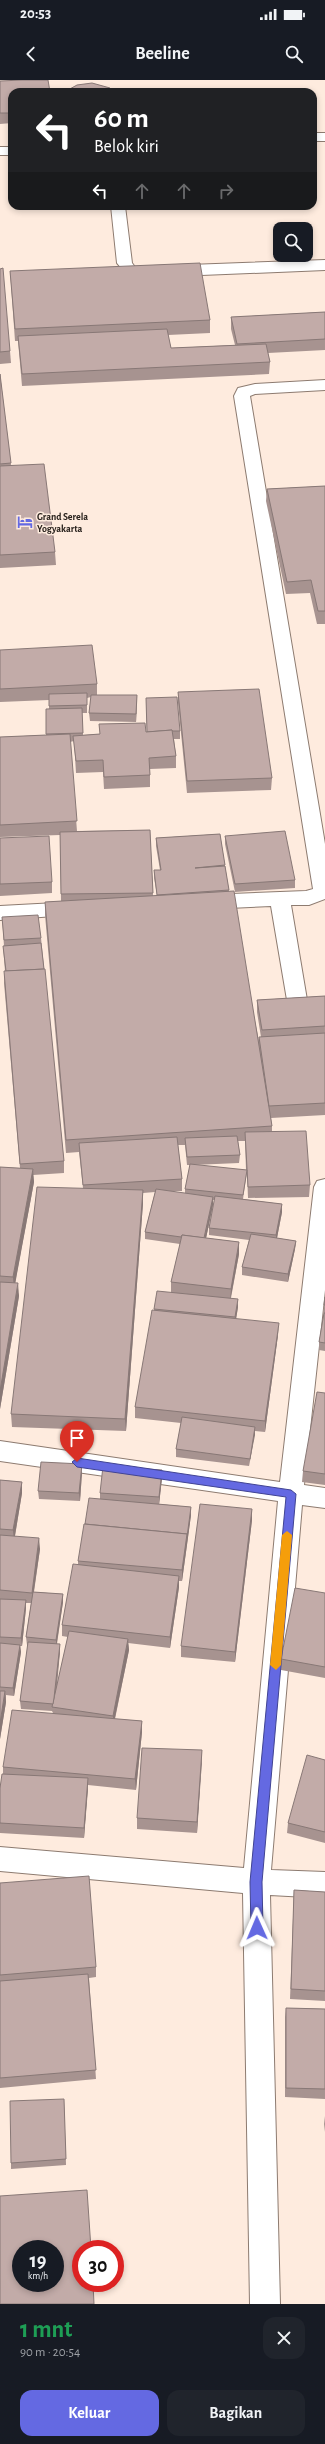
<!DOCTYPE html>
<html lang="id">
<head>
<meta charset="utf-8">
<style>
  body { margin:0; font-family:"Alegreya Sans",sans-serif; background:#20242c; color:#f1f3f6; height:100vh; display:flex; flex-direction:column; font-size:15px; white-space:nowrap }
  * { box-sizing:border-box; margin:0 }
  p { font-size:13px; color:#9ea1a6 }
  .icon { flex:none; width:22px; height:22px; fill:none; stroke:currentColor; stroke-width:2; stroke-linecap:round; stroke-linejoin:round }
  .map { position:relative; height:2224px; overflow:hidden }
  .drawer { display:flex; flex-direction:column; background:#171b24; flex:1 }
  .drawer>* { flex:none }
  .top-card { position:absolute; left:8px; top:8px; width:309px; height:122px; border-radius:12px; box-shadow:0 2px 6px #0003; background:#202124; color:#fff; overflow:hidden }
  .fabs { position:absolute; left:273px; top:142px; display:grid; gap:8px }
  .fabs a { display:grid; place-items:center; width:40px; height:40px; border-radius:8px; background:#171b24; box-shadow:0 2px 6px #0003; font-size:20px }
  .speed { position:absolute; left:12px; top:2160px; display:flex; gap:8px; font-size:20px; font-weight:700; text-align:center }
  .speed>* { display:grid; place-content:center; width:52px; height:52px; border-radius:50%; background:#171b24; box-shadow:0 2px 6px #0003; line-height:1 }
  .speed small { font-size:10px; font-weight:400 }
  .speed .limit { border:6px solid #d22; background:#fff; color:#111 }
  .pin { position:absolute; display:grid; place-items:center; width:34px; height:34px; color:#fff; margin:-41px -17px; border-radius:50% 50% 50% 0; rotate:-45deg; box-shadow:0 0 4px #0007 }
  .pin .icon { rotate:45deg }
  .me { position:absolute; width:44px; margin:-22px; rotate:359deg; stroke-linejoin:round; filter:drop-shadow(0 0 3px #0008) }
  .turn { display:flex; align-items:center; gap:14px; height:84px; padding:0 20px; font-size:18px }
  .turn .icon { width:52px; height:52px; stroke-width:2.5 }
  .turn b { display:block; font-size:28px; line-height:34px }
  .lanes { display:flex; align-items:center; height:38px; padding:0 20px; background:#0003; justify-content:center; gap:20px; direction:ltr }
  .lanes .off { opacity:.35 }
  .round { display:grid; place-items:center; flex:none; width:42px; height:42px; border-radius:12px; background:#20242c }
  .head { display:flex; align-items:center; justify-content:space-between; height:68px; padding:0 20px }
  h1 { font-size:24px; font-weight:700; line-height:30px; color:#1e9e55 }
  .primary-button { display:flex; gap:8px; margin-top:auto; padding:8px 20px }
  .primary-button a { flex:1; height:46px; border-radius:12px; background:#6469e2; color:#fff; font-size:16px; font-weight:700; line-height:46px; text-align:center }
  .primary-button a+a { background:#20242c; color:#f1f3f6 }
  .status { display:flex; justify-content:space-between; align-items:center; height:28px; padding:0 20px; background:#171b24; direction:ltr }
  .status svg { height:11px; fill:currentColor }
  header { display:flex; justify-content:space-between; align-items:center; height:52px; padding:0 20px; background:#171b24; font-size:18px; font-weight:700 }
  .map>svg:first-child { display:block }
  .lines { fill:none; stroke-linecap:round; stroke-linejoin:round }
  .minor-casing { stroke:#8d7b70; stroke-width:2 }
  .minor { fill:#fff; fill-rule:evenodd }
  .wall { fill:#a79390; fill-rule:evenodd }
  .shaded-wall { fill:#887876 }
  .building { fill:#c2aba8; stroke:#887876; fill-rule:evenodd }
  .route { fill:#6469e2; stroke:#414493 }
  .slow { fill:#f59e0b }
  .labels { text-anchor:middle; stroke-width:3; stroke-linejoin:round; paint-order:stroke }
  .far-poi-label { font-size:10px; font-weight:bold; fill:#28211c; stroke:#feebde; text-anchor:start }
</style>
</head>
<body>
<div class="status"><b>20:53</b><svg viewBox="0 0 49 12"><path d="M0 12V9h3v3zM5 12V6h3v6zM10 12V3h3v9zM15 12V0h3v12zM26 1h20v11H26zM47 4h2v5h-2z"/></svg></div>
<header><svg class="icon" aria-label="back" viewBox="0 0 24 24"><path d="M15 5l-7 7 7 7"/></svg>Beeline<svg class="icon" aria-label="search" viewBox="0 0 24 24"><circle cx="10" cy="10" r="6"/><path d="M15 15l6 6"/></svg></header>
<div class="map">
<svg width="325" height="2224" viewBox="0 0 325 2224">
  <rect width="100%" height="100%" fill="#feebde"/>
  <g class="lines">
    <g class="minor-casing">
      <g id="minor">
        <rect x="313" y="53" width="12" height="8"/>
        <rect x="0" y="67" width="12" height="8"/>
        <path d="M111,126H125L132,183L135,187L325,180V190L153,197L126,194L117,183Z"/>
        <path d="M325,300V310L255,314L250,316L325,764V819L309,825H291L307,920L304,925L297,927L290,925L287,920L271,826L207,829L200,827L197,822L200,817L207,815L306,811L313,809L234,316L238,308L255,304Z"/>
        <path d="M75,822L82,824L85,829L82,834L0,840V826Z"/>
        <path d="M325,1099V1210L304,1405L325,1408V1428L302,1425L271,1790L325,1792V1818L270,1815L280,2224H250L243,1813L0,1791V1767L244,1788L278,1421L0,1381V1361L280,1402L314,1107L317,1101Z"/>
      </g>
    </g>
    <use href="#minor" class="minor"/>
  </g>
  <g class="wall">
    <path d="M0,1L12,12V43L0,44Z"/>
    <path d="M0,189L10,271L11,283L0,284Z"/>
    <path d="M10,191L210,240V253L168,255L171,268L235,265L231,249V237L325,232V270L268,273L270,282L269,294L22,306L18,261H15Z"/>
    <path d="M0,294L11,385L55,472L56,485L0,488Z"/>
    <path d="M325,406V544H317L310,513L286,514L266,421L267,409Z"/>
    <path d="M0,570L97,604V615H137L136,642L90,641L89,633L91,617L87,618V633H82L83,655L100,654L99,644L147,652L146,618L180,651V659H174L176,676V688L150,689V707L104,709L103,692L76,693L74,661L70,662L77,751L150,750L153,816L157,815L154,798V790H160L156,766V758L220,754L229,811L259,961V957H261L257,932V920L325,916V1035L271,1038L272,1046V1052L310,1105L309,1117L248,1118L247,1093L246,1098L243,1119L282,1124V1132L277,1158L296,1161L295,1169L288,1202L242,1195V1187L249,1160L209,1155V1148L215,1120H213V1125L206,1158L239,1162V1174L231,1218L238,1227L236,1239L278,1255L265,1352L255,1351L249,1386L176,1377V1369L181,1343L135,1338V1327L154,1229L171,1213V1202L180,1164L145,1159V1152L155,1112L143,1113V1123L126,1351L12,1347L11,1334L83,1108L79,1072L66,1073L45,835V822L61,821L60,755L0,757V657L46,655V629H49V620L0,622ZM238,1061H245L246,1090L193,1085L239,1083L240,1075ZM178,1065H185L187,1085H190L185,1109V1114L171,1111H182V1099Z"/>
    <path d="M178,612L272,698L271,710L187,713L178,623Z"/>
    <path d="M225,756L295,800V808L235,812L225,764Z"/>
    <path d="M0,758L52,802V813L0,816Z"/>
    <path d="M2,837L41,858L64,1081V1093L33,1095L34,1102L15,1203L19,1216L0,1329V1087L20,1088L4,903L5,891L3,866H4Z"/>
    <path d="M325,1217V1271L319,1270V1262L324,1233H323Z"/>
    <path d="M325,1313V1405L302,1402L303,1391Z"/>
    <path d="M82,1392L80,1421L39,1419L38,1411Z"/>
    <path d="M162,1398L159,1424L191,1427V1435L182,1501H179V1507L170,1568L128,1563L129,1570L115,1639L142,1641V1652L136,1710L88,1705L84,1758L0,1753V1708L3,1694V1687L53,1633L52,1631L21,1629L20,1621L28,1565H27L26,1557L31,1523H26V1528L22,1566H20L21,1572L14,1616L6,1615V1622L0,1659V1400L22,1402V1413L15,1456L40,1469L34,1512L63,1514V1522L57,1564L60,1571L57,1607L68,1557L62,1556V1545L78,1485V1481L85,1444L100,1419V1413Z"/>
    <path d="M252,1429V1440L235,1582L181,1577V1566Z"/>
    <path d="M325,1513V1598L281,1590V1579Z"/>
    <path d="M202,1670L197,1753L137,1749V1738Z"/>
    <path d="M325,1680V1763L287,1753L288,1743Z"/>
    <path d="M0,1803L96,1887V1897L89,1898L96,1999L0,2008Z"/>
    <path d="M294,1810L325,1812V1921L290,1919Z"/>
    <path d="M286,1928L325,1929V2019L285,2017V1937Z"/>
    <path d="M64,2019L66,2085L11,2089V2083Z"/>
    <path d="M325,2036V2052L324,2044Z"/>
  </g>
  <g class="shaded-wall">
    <path d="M137,615V623L136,642V634Z"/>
    <path d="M33,1089L34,1102L14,1210L13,1197Z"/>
    <path d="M143,1110V1123L126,1351L125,1339Z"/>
    <path d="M213,1117V1125L204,1168V1160Z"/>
    <path d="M282,1124V1132L276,1163V1155Z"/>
    <path d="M296,1161L295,1169L288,1202V1194Z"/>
    <path d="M239,1162V1174L230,1221L231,1209Z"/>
    <path d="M18,1203L19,1216L0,1329V1311Z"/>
    <path d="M238,1219V1227L235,1245V1237Z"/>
    <path d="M279,1243L278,1255L265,1352V1341Z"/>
    <path d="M255,1347V1355L249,1386L250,1379Z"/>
    <path d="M82,1384V1392L80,1421L79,1413Z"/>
    <path d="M162,1390V1398L159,1425V1417Z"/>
    <path d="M22,1402V1413L14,1461L13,1450Z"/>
    <path d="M191,1427V1435L187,1465V1457Z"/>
    <path d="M252,1429V1440L235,1582V1572Z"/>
    <path d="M187,1454V1465L182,1501V1490Z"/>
    <path d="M39,1458L40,1469L32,1523V1513Z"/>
    <path d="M179,1496V1507L170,1568V1557Z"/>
    <path d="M63,1514V1522L56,1568V1560Z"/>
    <path d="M26,1520V1528L22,1566L21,1558Z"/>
    <path d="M128,1559L129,1570L113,1647V1636Z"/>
    <path d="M60,1564V1571L54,1627V1624Z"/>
    <path d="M20,1565L21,1572L14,1616L13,1608Z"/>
    <path d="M5,1611L6,1622L0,1659V1643Z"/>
    <path d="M142,1641V1652L136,1710L135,1699Z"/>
    <path d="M202,1670V1681L197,1753V1742Z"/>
    <path d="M88,1698V1709L84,1758V1748Z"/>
  </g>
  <g class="building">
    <path d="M22,0H48L50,12H12V33H0V1Z"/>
    <path d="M92,3L110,8L112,12H68V10L77,5Z"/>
    <path d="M200,183L210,240L15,249L10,191Z"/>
    <path d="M3,188L10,271L0,272V189Z"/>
    <path d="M325,232V259L237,264L231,237Z"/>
    <path d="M167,249L171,268L266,264L270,282L22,294L18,256Z"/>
    <path d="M0,294L11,383L0,384Z"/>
    <path d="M44,384L55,472L0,475V386Z"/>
    <path d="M325,406V531H318L311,500L287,502L267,409Z"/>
    <path d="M92,565L97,604L0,609V570Z"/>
    <path d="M259,609L272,698L187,701L178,612Z"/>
    <path d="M87,613V625L49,626V614Z"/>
    <path d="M91,615H137L136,634L89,633Z"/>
    <path d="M177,617L180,651H172V650L147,652L146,618Z"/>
    <path d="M82,628L83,653L46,654V629Z"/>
    <path d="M145,643L146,652L172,650L176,676L149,678L150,695L104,697L103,680L76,681L73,656L100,654L99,644Z"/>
    <path d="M70,654L77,741L0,745V657Z"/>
    <path d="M150,750L153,813L61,814L60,752Z"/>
    <path d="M285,751L295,800L235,804L225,756Z"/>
    <path d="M220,754L225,785L195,788L225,786L229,810L157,815L154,790H161L156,758Z"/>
    <path d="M49,756L52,802L0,804V758Z"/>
    <path d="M234,811L272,1046L66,1060L45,822Z"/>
    <path d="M38,835L41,858L4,860L2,837Z"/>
    <path d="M41,863L44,889L6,891L3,866Z"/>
    <path d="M45,889L64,1081L20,1084L4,891Z"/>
    <path d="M325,916V946L262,950L257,920Z"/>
    <path d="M325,953V1023L269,1026L259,957Z"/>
    <path d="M306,1051L310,1105L248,1107L245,1052Z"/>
    <path d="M237,1056L240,1075L187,1077L185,1058Z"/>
    <path d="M177,1057L182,1099L83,1105L79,1063Z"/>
    <path d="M190,1084L247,1090L243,1115L185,1109Z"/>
    <path d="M0,1087L33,1089L13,1197L0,1196Z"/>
    <path d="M37,1107L143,1110L125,1339L11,1334Z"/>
    <path d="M156,1109L213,1117L204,1158L182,1155L181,1157L145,1152Z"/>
    <path d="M215,1116L282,1124L276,1155L209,1148Z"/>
    <path d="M251,1154L296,1161L288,1194L242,1187Z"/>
    <path d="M182,1155L239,1162L231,1209L171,1202Z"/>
    <path d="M0,1202L18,1203L0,1311Z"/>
    <path d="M157,1211L238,1219L235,1237L154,1229Z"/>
    <path d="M325,1217V1225H324Z"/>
    <path d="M152,1230L279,1243L265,1341L135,1327Z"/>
    <path d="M324,1233H325V1263L319,1262Z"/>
    <path d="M317,1312L325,1313V1394L303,1391Z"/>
    <path d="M182,1337L255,1347L250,1379L176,1369Z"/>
    <path d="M41,1382L82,1384L79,1413L38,1411Z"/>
    <path d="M103,1386L162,1390L159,1417L100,1413Z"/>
    <path d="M0,1400L22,1402L13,1450L0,1449Z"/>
    <path d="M89,1418L191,1427L187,1457V1454L85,1444Z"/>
    <path d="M200,1424L252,1429L235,1572L181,1566Z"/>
    <path d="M84,1444L187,1454L182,1490L78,1481Z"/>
    <path d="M0,1455L39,1458L32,1513L0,1510Z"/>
    <path d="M73,1484L179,1496L170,1557L62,1545Z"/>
    <path d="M295,1508L325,1513V1587L281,1579Z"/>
    <path d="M33,1512L63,1514L56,1560L26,1557Z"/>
    <path d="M0,1519L26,1520L21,1558L0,1557Z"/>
    <path d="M69,1551L128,1559L113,1636L52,1627Z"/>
    <path d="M28,1562L60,1564L54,1618L53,1624L20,1621Z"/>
    <path d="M0,1563L20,1565L13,1608L0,1607Z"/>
    <path d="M0,1611H5L0,1643Z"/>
    <path d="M12,1630L142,1641L135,1699L3,1687Z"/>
    <path d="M142,1668L202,1670L197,1742L137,1738Z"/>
    <path d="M307,1675L325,1680V1752L288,1743Z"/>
    <path d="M2,1694L88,1698L84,1748L0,1743V1708Z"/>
    <path d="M89,1796L96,1887L0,1895V1803Z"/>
    <path d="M294,1810L325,1812V1911L291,1909Z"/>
    <path d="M88,1894L96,1990L0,1998V1901Z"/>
    <path d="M286,1928L325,1929V2009L286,2008Z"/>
    <path d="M64,2019L66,2079L11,2083L10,2021Z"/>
    <path d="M87,2110L91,2169H81V2203H93L94,2224H0V2116ZM21,2169H55V2203H21Z"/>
  </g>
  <path class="route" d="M77,1378L291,1410L296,1414L262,1802L263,1848L257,1854L251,1848L250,1802L286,1417L77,1387L72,1382Z"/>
  <path class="slow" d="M287,1451L292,1455L281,1585L276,1590L270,1585L282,1455Z"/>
  <defs>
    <g id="hotel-bare" transform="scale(1.2)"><path d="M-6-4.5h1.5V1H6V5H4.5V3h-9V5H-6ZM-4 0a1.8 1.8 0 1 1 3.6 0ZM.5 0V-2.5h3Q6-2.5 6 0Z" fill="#6469e2" stroke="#feebde" stroke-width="2.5" paint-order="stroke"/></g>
  </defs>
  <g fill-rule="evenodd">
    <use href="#hotel-bare" x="25" y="442"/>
  </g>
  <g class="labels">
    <g class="far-poi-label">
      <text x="37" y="440">Grand Serela<tspan x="37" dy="12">Yogyakarta</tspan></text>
    </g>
  </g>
</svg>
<div class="fabs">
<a><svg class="icon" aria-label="search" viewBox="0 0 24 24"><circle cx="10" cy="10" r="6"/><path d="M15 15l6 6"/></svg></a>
</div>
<div class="speed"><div>19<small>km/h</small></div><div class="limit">30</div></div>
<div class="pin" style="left:77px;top:1382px;background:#d93025"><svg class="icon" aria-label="arrive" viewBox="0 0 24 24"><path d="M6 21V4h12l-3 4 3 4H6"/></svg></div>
<svg class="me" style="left:257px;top:1848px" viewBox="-20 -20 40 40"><path d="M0-17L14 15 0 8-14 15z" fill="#6469e2" stroke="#fff" stroke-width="4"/></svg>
<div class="top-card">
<div class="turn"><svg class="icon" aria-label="left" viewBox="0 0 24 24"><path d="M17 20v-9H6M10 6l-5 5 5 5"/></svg><div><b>60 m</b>Belok kiri</div></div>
<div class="lanes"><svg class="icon" aria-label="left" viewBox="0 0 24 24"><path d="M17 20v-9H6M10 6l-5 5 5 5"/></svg><svg class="icon off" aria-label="ahead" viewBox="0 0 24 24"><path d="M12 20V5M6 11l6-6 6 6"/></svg><svg class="icon off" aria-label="ahead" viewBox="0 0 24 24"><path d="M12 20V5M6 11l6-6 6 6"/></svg><svg class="icon off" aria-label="right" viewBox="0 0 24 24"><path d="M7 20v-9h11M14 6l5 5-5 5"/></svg></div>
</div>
</div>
<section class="drawer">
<div class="head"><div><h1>1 mnt</h1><p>90 m · 20:54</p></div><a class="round"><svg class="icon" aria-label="close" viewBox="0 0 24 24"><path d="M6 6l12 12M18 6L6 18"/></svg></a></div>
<div class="primary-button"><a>Keluar</a><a>Bagikan</a></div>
</section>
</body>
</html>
